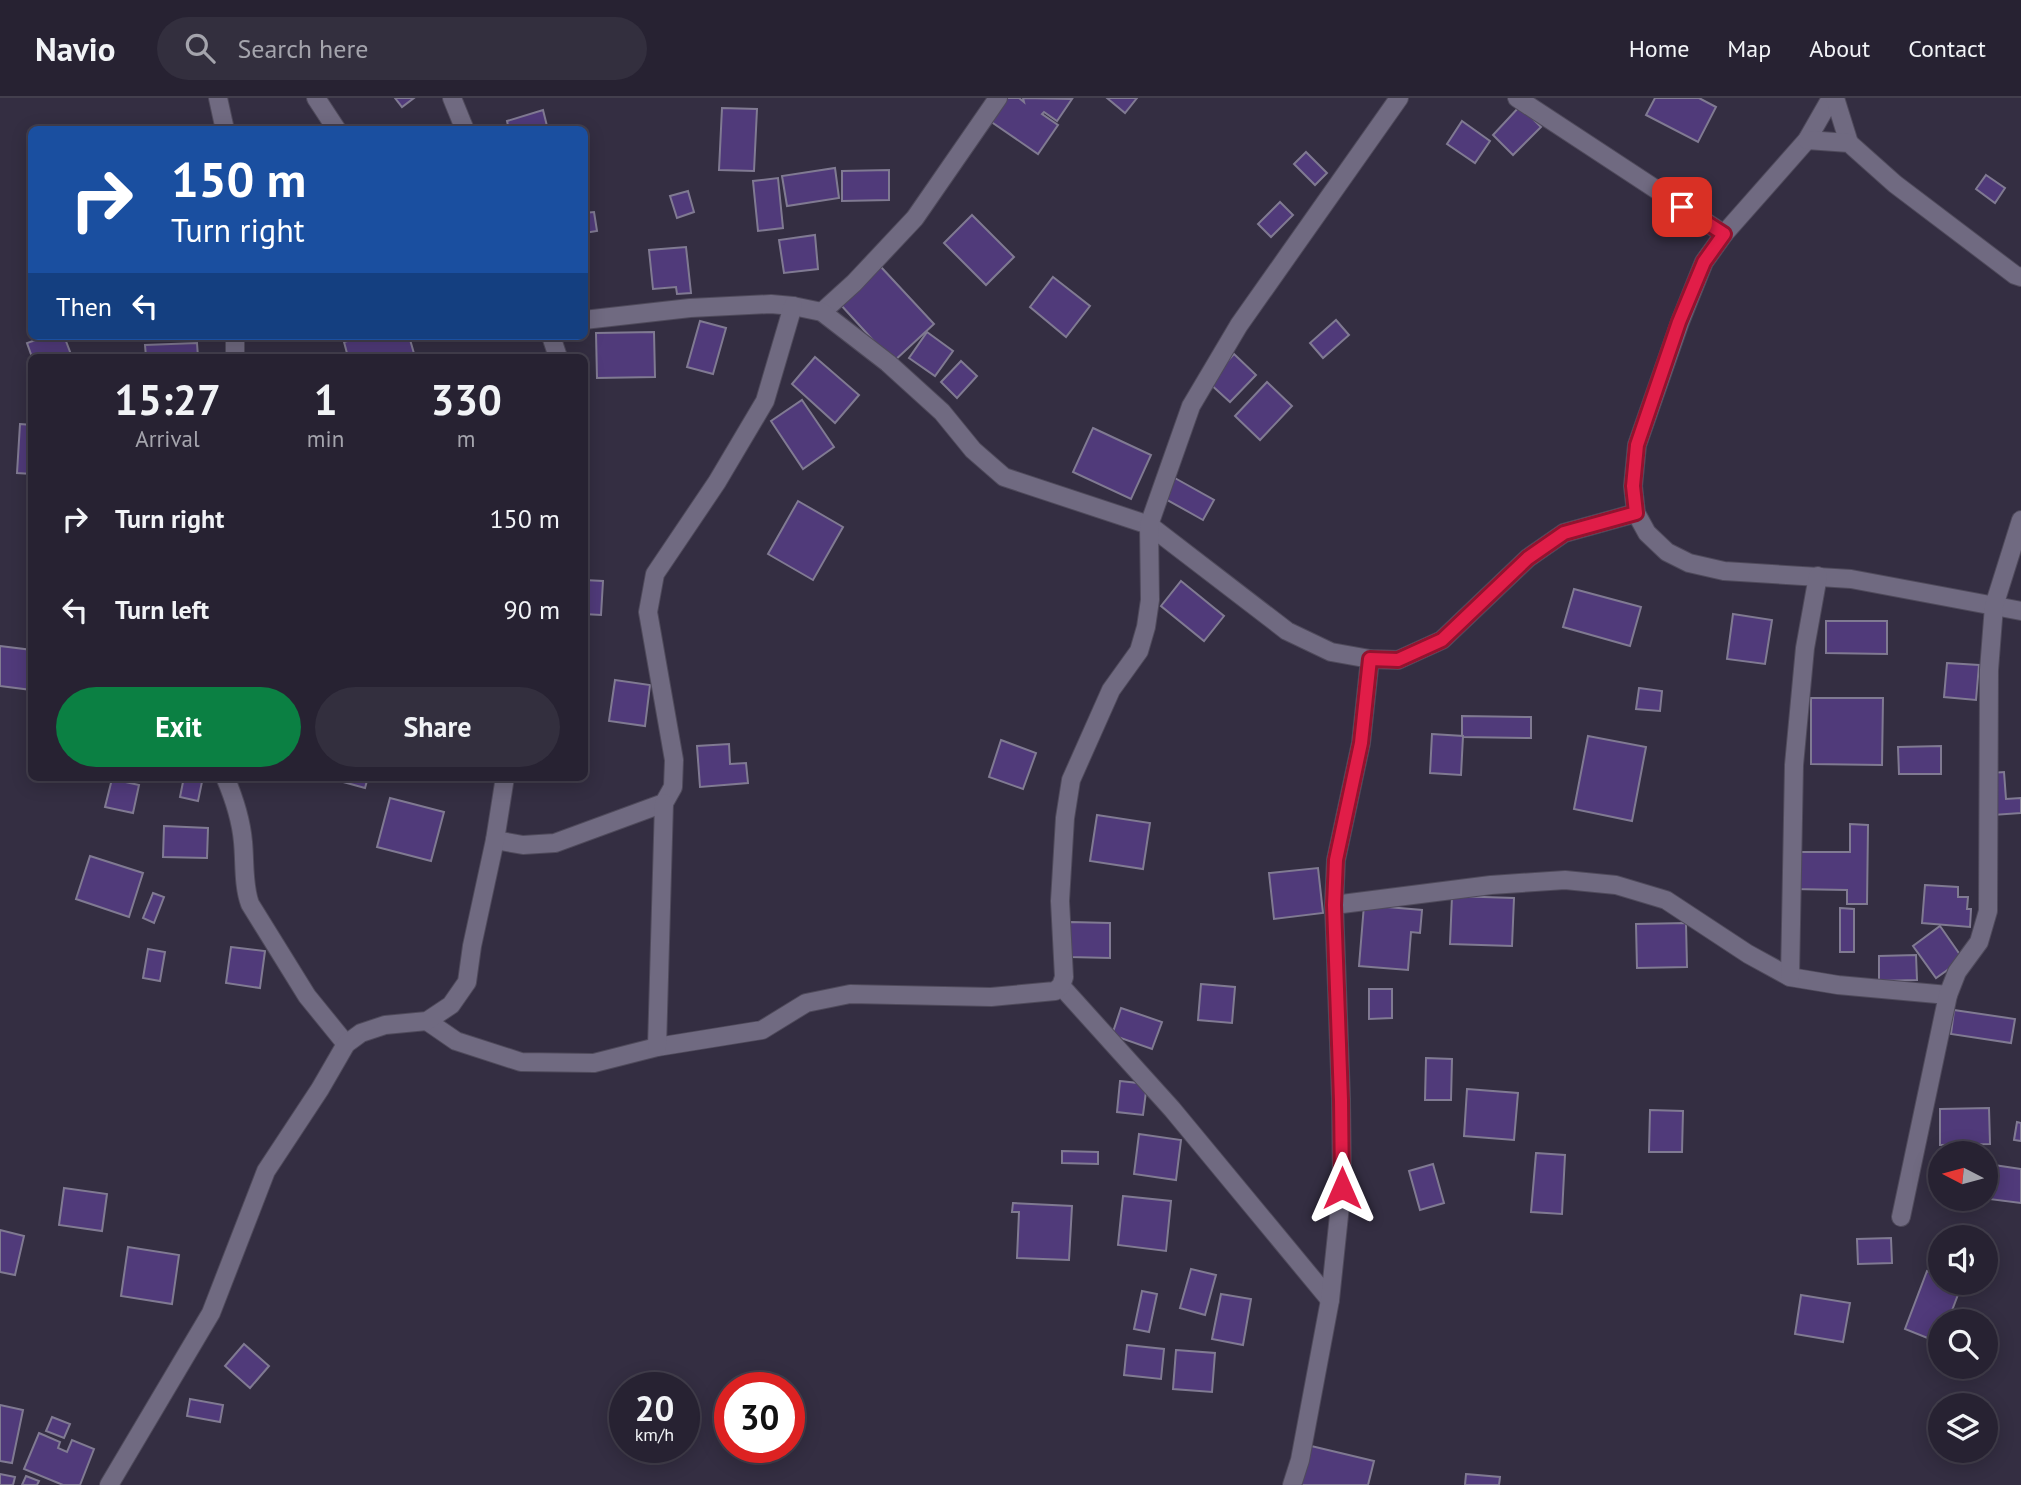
<!DOCTYPE html>
<html lang="en">
<head>
<meta charset="utf-8">
<style>
  body { margin:0; font-family:"PT Sans",sans-serif; background:#332f3e; color:#f1f3f6; height:100vh; display:flex; flex-direction:column; font-size:26px; white-space:nowrap }
  * { box-sizing:border-box; margin:0 }
  p { font-size:23px; color:#a4a4ac }
  .icon { flex:none; width:38px; height:38px; fill:none; stroke:currentColor; stroke-width:2; stroke-linecap:round; stroke-linejoin:round }
  .map { position:relative; flex:1; overflow:hidden }
  .drawer { position:absolute; left:28px; top:256px; width:560px; height:427px; display:flex; flex-direction:column; background:#272232; border-radius:10px; box-shadow:0 4px 18px #0003,0 0 0 2px #433f4d }
  .drawer>* { flex:none }
  .banner { position:absolute; left:28px; top:28px; width:560px; height:214px; border-radius:10px; box-shadow:0 4px 18px #0003,0 0 0 2px #433f4d; background:#1a4fa0; color:#fff; overflow:hidden }
  .needle { width:46px; rotate:276deg }
  .tools { position:absolute; left:1928px; top:1043px; display:grid; gap:14px }
  .tools a { display:grid; place-items:center; width:70px; height:70px; border-radius:50%; background:#272232; box-shadow:0 4px 18px #0003,0 0 0 2px #433f4d; font-size:35px }
  .speed { position:absolute; left:609px; top:1274px; display:flex; gap:14px; font-size:35px; font-weight:700; text-align:center }
  .speed>* { display:grid; place-content:center; width:91px; height:91px; border-radius:50%; background:#272232; box-shadow:0 4px 18px #0003,0 0 0 2px #433f4d; line-height:1 }
  .speed small { font-size:18px; font-weight:400 }
  .speed .limit { border:10px solid #d22; background:#fff; color:#111 }
  .pin { position:absolute; display:grid; place-items:center; width:60px; height:60px; color:#fff; margin:-30px; border-radius:14px; box-shadow:0 4px 10px #0006 }
  .me { position:absolute; width:77px; margin:-38px; rotate:0deg; stroke-linejoin:round; filter:drop-shadow(0 0 5px #0008) }
  .turn { display:flex; align-items:center; gap:24px; height:147px; padding:0 28px; font-size:32px }
  .turn .icon { width:91px; height:91px; stroke-width:2.5 }
  .turn b { display:block; font-size:49px; line-height:60px }
  .then { display:flex; align-items:center; height:66px; padding:0 28px; background:#0003; gap:14px; font-size:26px }
  .eta { display:flex; justify-content:space-evenly; align-items:center; height:119px; text-align:center }
  .eta b { font-size:42px; font-weight:600; line-height:49px }
  .button { display:flex; gap:14px; margin-top:auto; padding:14px 28px }
  .button a { flex:1; height:80px; border-radius:42px; background:#0b8043; color:#fff; font-size:28px; font-weight:600; line-height:80px; text-align:center }
  .button a+a { background:#332f3e; color:#f1f3f6 }
  ul { padding:0; list-style:none }
  li { display:flex; align-items:center; gap:21px; height:91px; padding:0 28px }
  li div { flex:1 }
  li b { display:block; font-size:26px }
  li em { font-style:normal }
  header { display:flex; align-items:center; gap:42px; box-sizing:border-box; height:98px; padding:0 35px; background:#272232; border-bottom:2px solid #433f4d }
  header strong { font-size:33px }
  nav { display:flex; gap:38px; margin-inline-start:auto; font-size:24px }
  .search { width:490px; height:63px; background:#332f3e; display:flex; align-items:center; gap:18px; box-sizing:border-box; padding:0 24px; border-radius:38px; color:#a4a4ac; font-size:26px }
  .map>svg:first-child { display:block }
  .building { fill:#503a7a; stroke:#807a92; stroke-width:2 }
  .lines { fill:none; stroke-linecap:round; stroke-linejoin:round }
  .minor-casing { stroke:#4f4a5b; stroke-width:20 }
  .minor { stroke:#706a81; stroke-width:18 }
  .route-casing { stroke:#92132f; stroke-width:18 }
  .route { stroke:#e11d48; stroke-width:12 }
</style>
</head>
<body>
<header>
<strong>Navio</strong>
<div class="search"><svg class="icon" aria-label="search" viewBox="0 0 24 24"><circle cx="10" cy="10" r="6"/><path d="M15 15l6 6"/></svg>Search here</div>
<nav><a>Home</a><a>Map</a><a>About</a><a>Contact</a></nav>
</header>
<div class="map">
<svg width="2021" height="1387" viewBox="0 0 2021 1387">
  <rect width="100%" height="100%" fill="#342e42"/>
  <g class="building">
    <path d="M395,0H414L402,9Z"/>
    <path d="M1005,0H1019L1024,4L1023,0L1072,1L1057,23L1044,14L1042,16L1058,27L1038,56L990,23Z"/>
    <path d="M1107,0H1137L1125,15Z"/>
    <path d="M1655,0H1699L1716,9L1698,44L1646,17Z"/>
    <path d="M1520,8L1541,29L1513,57L1493,37Z"/>
    <path d="M722,10L757,11L754,73L719,72Z"/>
    <path d="M543,12L548,32H509L507,23Z"/>
    <path d="M1462,23L1490,43L1475,65L1447,46Z"/>
    <path d="M1306,54L1327,75L1315,87L1294,66Z"/>
    <path d="M835,70L839,100L787,108L782,78Z"/>
    <path d="M889,72V102L842,103V73Z"/>
    <path d="M1986,77L2005,90L1995,105L1976,91Z"/>
    <path d="M778,80L783,130L758,133L753,83Z"/>
    <path d="M688,93L694,114L677,120L670,98Z"/>
    <path d="M1280,104L1293,117L1271,139L1258,126Z"/>
    <path d="M594,114L597,133L584,135V115Z"/>
    <path d="M972,117L1014,159L986,187L944,145Z"/>
    <path d="M815,137L818,171L784,175L779,142Z"/>
    <path d="M686,149L691,195L677,196L676,189L653,191L649,152Z"/>
    <path d="M881,169L934,226L893,264L840,206Z"/>
    <path d="M1053,179L1090,208L1066,239L1030,209Z"/>
    <path d="M1336,222L1349,237L1323,260L1310,245Z"/>
    <path d="M700,223L726,230L713,276L687,269Z"/>
    <path d="M654,234L655,279L597,280L596,235Z"/>
    <path d="M927,234L953,253L935,278L909,260Z"/>
    <path d="M47,238H64L72,259H32L27,245Z"/>
    <path d="M365,238H409L415,259H348L344,244Z"/>
    <path d="M197,245L198,259H146L145,247Z"/>
    <path d="M1234,256L1256,277L1230,304L1208,284Z"/>
    <path d="M815,259L859,297L835,325L792,286Z"/>
    <path d="M961,263L977,278L957,300L941,284Z"/>
    <path d="M1267,284L1292,308L1260,342L1235,318Z"/>
    <path d="M802,302L834,349L803,371L771,323Z"/>
    <path d="M20,326L32,327V376L17,375Z"/>
    <path d="M1093,330L1151,357L1131,401L1073,374Z"/>
    <path d="M1173,379L1214,402L1203,422L1162,399Z"/>
    <path d="M798,403L843,429L813,482L768,456Z"/>
    <path d="M584,482L603,483L601,517L584,516Z"/>
    <path d="M1181,483L1224,518L1204,543L1161,508Z"/>
    <path d="M1574,491L1641,509L1630,548L1563,529Z"/>
    <path d="M1733,516L1772,522L1765,566L1727,561Z"/>
    <path d="M1826,523H1887V556L1826,555Z"/>
    <path d="M0,548L32,552V592L0,588Z"/>
    <path d="M1947,565L1979,567L1976,602L1944,599Z"/>
    <path d="M615,582L650,587L645,628L609,623Z"/>
    <path d="M1639,590L1662,593L1660,613L1636,611Z"/>
    <path d="M1811,600H1883L1882,667L1811,666Z"/>
    <path d="M1462,618L1531,619V640L1462,639Z"/>
    <path d="M1432,636L1463,638L1461,677L1430,675Z"/>
    <path d="M1588,638L1646,649L1632,723L1574,711Z"/>
    <path d="M1001,642L1036,655L1023,691L989,679Z"/>
    <path d="M729,646L730,666L746,665L748,685L700,689L697,648Z"/>
    <path d="M1941,648V676H1899L1898,649Z"/>
    <path d="M2004,674L2006,701L2021,700V715L1993,717L1991,675Z"/>
    <path d="M184,679H203L198,703L180,699Z"/>
    <path d="M325,679H368L365,690Z"/>
    <path d="M112,681L139,687L133,715L105,709Z"/>
    <path d="M390,700L444,714L431,763L377,749Z"/>
    <path d="M1097,717L1150,725L1143,771L1090,763Z"/>
    <path d="M1850,726L1868,727L1867,806H1847V792L1793,791V754H1850Z"/>
    <path d="M164,728L208,730L207,760L163,759Z"/>
    <path d="M90,758L143,775L129,819L76,801Z"/>
    <path d="M1318,770L1323,815L1274,821L1269,775Z"/>
    <path d="M1925,787L1958,789V799H1968L1967,811H1971L1970,829L1922,825Z"/>
    <path d="M153,795L164,799L154,825L143,820Z"/>
    <path d="M1452,798L1514,800L1512,848L1450,846Z"/>
    <path d="M1364,807L1422,812L1420,835L1411,834L1408,872L1359,868Z"/>
    <path d="M1840,810L1854,811V854H1840Z"/>
    <path d="M1070,824L1110,825V860L1070,859Z"/>
    <path d="M1686,825L1687,869L1637,870L1636,826Z"/>
    <path d="M1940,828L1963,861L1936,880L1913,848Z"/>
    <path d="M231,849L265,853L260,890L226,885Z"/>
    <path d="M148,851L165,854L160,883L143,880Z"/>
    <path d="M1916,857L1917,882L1879,883V858Z"/>
    <path d="M1201,886L1235,889L1232,925L1198,922Z"/>
    <path d="M1369,891H1392V920L1369,921Z"/>
    <path d="M1121,910L1162,924L1152,951L1112,937Z"/>
    <path d="M1954,912L2015,921L2011,945L1951,936Z"/>
    <path d="M1426,960L1452,961L1451,1002H1425Z"/>
    <path d="M1120,983L1147,986L1143,1017L1117,1014Z"/>
    <path d="M1467,991L1518,995L1514,1042L1464,1038Z"/>
    <path d="M1989,1010L1990,1046L1940,1047V1011Z"/>
    <path d="M1650,1012L1683,1013L1682,1054H1649Z"/>
    <path d="M2017,1024L2021,1025V1043L2014,1042Z"/>
    <path d="M1139,1036L1181,1042L1176,1082L1134,1076Z"/>
    <path d="M1062,1053L1098,1054V1066L1062,1065Z"/>
    <path d="M1536,1055L1565,1057L1562,1116L1531,1114Z"/>
    <path d="M1931,1063L1941,1064V1084L1930,1083Z"/>
    <path d="M1433,1066L1444,1105L1420,1112L1409,1073Z"/>
    <path d="M1994,1067L2021,1071V1105L1989,1101Z"/>
    <path d="M64,1090L107,1096L102,1133L59,1127Z"/>
    <path d="M1123,1098L1171,1103L1166,1153L1118,1147Z"/>
    <path d="M1013,1105L1072,1108L1069,1162L1017,1160L1019,1114H1012Z"/>
    <path d="M0,1132L24,1138L15,1177L0,1174Z"/>
    <path d="M1891,1140L1892,1165L1858,1166L1857,1141Z"/>
    <path d="M128,1149L179,1157L172,1206L121,1198Z"/>
    <path d="M1191,1171L1216,1177L1205,1217L1180,1210Z"/>
    <path d="M1927,1173L1941,1179V1185L1962,1186L1948,1223H1941L1940,1245L1905,1231Z"/>
    <path d="M1142,1193L1157,1196L1149,1234L1134,1231Z"/>
    <path d="M1221,1196L1251,1201L1243,1247L1212,1241Z"/>
    <path d="M1801,1197L1850,1205L1843,1244L1795,1236Z"/>
    <path d="M244,1246L269,1268L250,1290L225,1268Z"/>
    <path d="M1127,1247L1164,1251L1161,1281L1124,1277Z"/>
    <path d="M1176,1252L1215,1255L1212,1294L1173,1291Z"/>
    <path d="M190,1301L223,1307L220,1324L187,1318Z"/>
    <path d="M0,1307L23,1312L12,1365L0,1363Z"/>
    <path d="M52,1319L70,1326L64,1340L46,1333Z"/>
    <path d="M39,1335L60,1344L58,1350L67,1354L72,1342L94,1351L80,1387H63L24,1371Z"/>
    <path d="M1307,1347L1374,1363L1368,1387H1298Z"/>
    <path d="M0,1376L15,1379L13,1387H0Z"/>
    <path d="M1466,1376L1500,1379L1499,1387H1465Z"/>
    <path d="M26,1378L39,1383L37,1387H22Z"/>
  </g>
  <g class="lines">
    <g class="minor-casing">
      <g id="minor">
        <path d="M218,0L225,32"/>
        <path d="M316,0L337,32"/>
        <path d="M452,0L465,32"/>
        <path d="M1517,0L1724,136"/>
        <path d="M1831,0L1807,42L1724,136L1704,164L1680,224L1637,347L1633,388L1636,415L1647,435L1667,454L1689,465L1724,473L1851,481L2021,513"/>
        <path d="M1835,0L1849,45"/>
        <path d="M1807,42L1849,45L1895,86L2015,177L2021,179"/>
        <path d="M822,214L854,185L915,120L998,0"/>
        <path d="M584,222L690,210L771,206L793,208L822,214L888,265L942,314L973,352L1004,379L1149,427L1287,533L1331,554L1370,561L1398,562L1442,542L1528,460L1564,435L1636,415"/>
        <path d="M235,238V259"/>
        <path d="M551,238L558,259"/>
        <path d="M225,679C234,700 241,721 243,744C245,764 243,787 250,806L307,898L346,946"/>
        <path d="M495,742L523,747L555,745L664,705L673,689L674,662L648,514L655,476L717,384L765,303L793,208"/>
        <path d="M1334,807L1491,787L1565,782L1616,787L1666,802L1748,856L1790,879L1838,887L1948,897"/>
        <path d="M1790,879L1794,667L1805,550L1818,478"/>
        <path d="M1061,888L1172,1011L1330,1202"/>
        <path d="M427,923L456,943L521,964L594,965L657,949L762,932L806,905L850,896L991,899L1055,893L1061,888L1064,879L1060,803L1065,720L1071,682L1111,592L1139,553L1146,529L1150,502L1149,427L1191,308L1239,227L1399,0"/>
        <path d="M657,949L664,705"/>
        <path d="M1901,1119L1948,897L1957,874L1979,844L1988,813L1989,572L1994,508L2021,422"/>
        <path d="M109,1387L211,1215L266,1073L320,991L346,946L361,935L385,927L427,923L451,907L467,884L472,848L495,742L505,679"/>
        <path d="M1292,1387L1300,1362L1330,1202L1342,1089L1341,1001L1334,807L1336,762L1361,645L1370,561"/>
      </g>
    </g>
    <use href="#minor" class="minor"/>
  </g>
  <g class="lines">
    <g class="route-casing">
      <path id="route" d="M1342,1090L1341,1002L1334,807L1336,762L1361,645L1370,561L1398,562L1442,542L1528,460L1564,435L1636,415L1633,388L1637,347L1679,224L1704,164L1724,136L1682,109"/>
    </g>
    <use href="#route" class="route"/>
  </g>
</svg>
<div class="tools">
<a><svg class="needle" viewBox="-14 -14 28 28"><path d="M0-13l5 13h-10z" fill="#e53935"/><path d="M0 13l5-13h-10z" fill="#a4a4ac"/></svg></a>
<a><svg class="icon" aria-label="sound" viewBox="0 0 24 24"><path d="M4 9h4l5-4v14l-5-4H4zM17 9q2 3 0 6"/></svg></a>
<a><svg class="icon" aria-label="search" viewBox="0 0 24 24"><circle cx="10" cy="10" r="6"/><path d="M15 15l6 6"/></svg></a>
<a><svg class="icon" aria-label="layers" viewBox="0 0 24 24"><path d="M12 4l9 5-9 5-9-5zM3 14l9 5 9-5"/></svg></a>
</div>
<div class="speed"><div>20<small>km/h</small></div><div class="limit">30</div></div>
<div class="pin" style="left:1682px;top:109px;background:#d93025"><svg class="icon" aria-label="arrive" viewBox="0 0 24 24"><path d="M6 21V4h12l-3 4 3 4H6"/></svg></div>
<svg class="me" style="left:1342px;top:1090px" viewBox="-20 -20 40 40"><path d="M0-17L14 15 0 8-14 15z" fill="#e11d48" stroke="#fff" stroke-width="4"/></svg>
<div class="banner">
<div class="turn"><svg class="icon" aria-label="right" viewBox="0 0 24 24"><path d="M7 20v-9h11M14 6l5 5-5 5"/></svg><div><b>150 m</b>Turn right</div></div>
<div class="then">Then<svg class="icon" aria-label="left" viewBox="0 0 24 24"><path d="M17 20v-9H6M10 6l-5 5 5 5"/></svg></div>
</div>
<section class="drawer">
<div class="eta">
<div><b>15:27</b><p>Arrival</p></div>
<div><b>1</b><p>min</p></div>
<div><b>330</b><p>m</p></div>
</div>
<ul>
<li><svg class="icon" aria-label="right" viewBox="0 0 24 24"><path d="M7 20v-9h11M14 6l5 5-5 5"/></svg><div><b>Turn right</b></div><em>150 m</em></li>
<li><svg class="icon" aria-label="left" viewBox="0 0 24 24"><path d="M17 20v-9H6M10 6l-5 5 5 5"/></svg><div><b>Turn left</b></div><em>90 m</em></li>
</ul>
<div class="button"><a>Exit</a><a>Share</a></div>
</section>
</div>
</body>
</html>
